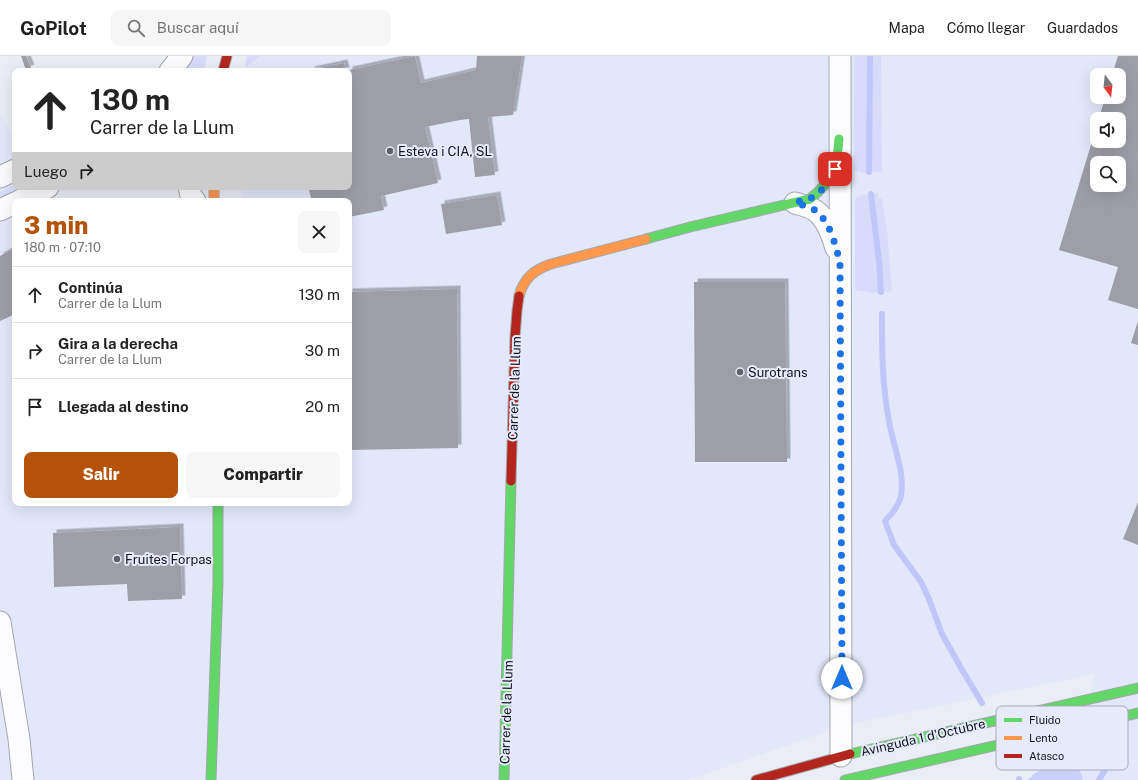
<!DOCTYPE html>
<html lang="es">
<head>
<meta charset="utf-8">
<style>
  body { margin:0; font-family:"Public Sans",sans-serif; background:#f6f6f6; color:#222; height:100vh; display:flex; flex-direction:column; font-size:15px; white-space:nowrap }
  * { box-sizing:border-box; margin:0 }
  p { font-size:13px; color:#767676 }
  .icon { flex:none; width:22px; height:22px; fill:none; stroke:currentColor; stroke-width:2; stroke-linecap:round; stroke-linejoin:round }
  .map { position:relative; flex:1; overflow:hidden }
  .details { position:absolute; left:12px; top:142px; width:340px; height:308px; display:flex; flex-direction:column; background:#fff; border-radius:8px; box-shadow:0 4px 16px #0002 }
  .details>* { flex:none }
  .banner { position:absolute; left:12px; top:12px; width:340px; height:122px; border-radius:8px; box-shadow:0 4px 16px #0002; background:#fff; color:#222; overflow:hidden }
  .needle { width:26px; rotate:165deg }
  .controls { position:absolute; left:1090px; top:12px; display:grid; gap:8px }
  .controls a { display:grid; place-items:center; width:36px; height:36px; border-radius:8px; background:#fff; box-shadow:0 4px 16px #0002; font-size:20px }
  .pin { position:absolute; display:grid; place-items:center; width:34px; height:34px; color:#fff; margin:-17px; border-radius:8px; box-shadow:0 2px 6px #0006 }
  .me { position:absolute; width:44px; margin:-22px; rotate:0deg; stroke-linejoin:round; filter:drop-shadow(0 0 3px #0008) }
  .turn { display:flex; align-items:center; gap:14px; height:84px; padding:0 12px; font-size:18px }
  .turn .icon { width:52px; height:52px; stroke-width:2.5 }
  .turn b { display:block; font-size:28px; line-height:34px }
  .then { display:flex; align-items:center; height:38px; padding:0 12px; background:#0003; gap:8px; font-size:15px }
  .round { display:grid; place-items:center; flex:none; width:42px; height:42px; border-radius:8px; background:#f6f6f6 }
  .overview { display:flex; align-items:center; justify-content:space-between; height:68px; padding:0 12px }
  h1 { font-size:24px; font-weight:800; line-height:30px; color:#b45309 }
  .cta { display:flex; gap:8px; margin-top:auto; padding:8px 12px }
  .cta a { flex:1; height:46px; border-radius:8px; background:#b45309; color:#fff; font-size:16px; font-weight:800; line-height:46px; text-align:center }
  .cta a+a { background:#f6f6f6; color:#222 }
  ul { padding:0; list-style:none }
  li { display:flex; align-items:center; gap:12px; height:56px; padding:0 12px; border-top:1px solid #e0e0e0 }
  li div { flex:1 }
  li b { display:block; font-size:15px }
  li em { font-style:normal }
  header { display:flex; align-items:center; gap:24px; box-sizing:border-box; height:56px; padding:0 20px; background:#fff; border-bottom:1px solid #e0e0e0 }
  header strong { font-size:19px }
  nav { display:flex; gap:22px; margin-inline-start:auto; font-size:14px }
  .search { width:280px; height:36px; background:#f6f6f6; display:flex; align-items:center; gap:10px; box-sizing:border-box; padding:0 14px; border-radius:8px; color:#767676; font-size:15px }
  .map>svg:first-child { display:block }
  .built { fill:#e3e7fa; fill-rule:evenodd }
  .green { fill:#d6dcfa }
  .forest { fill:#c8cff8 }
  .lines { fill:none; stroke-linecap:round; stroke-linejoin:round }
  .stream { stroke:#bfc7f8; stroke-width:6 }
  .building { fill:#9d9ea7; fill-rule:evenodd; filter:url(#shadow) }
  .street-casing { stroke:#a4a6af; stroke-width:23 }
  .fast-casing { stroke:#a4a6af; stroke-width:11 }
  .slow-casing { stroke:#a4a6af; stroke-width:11 }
  .jam-casing { stroke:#a4a6af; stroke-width:11 }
  .street { stroke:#fcfcfe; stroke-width:21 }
  .fast { stroke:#63d668; stroke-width:9 }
  .slow { stroke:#ff974d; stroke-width:9 }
  .jam { stroke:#b3261e; stroke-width:9 }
  .route { stroke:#1a73e8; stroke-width:7; stroke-dasharray:0 12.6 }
  .poi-dot { fill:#5f616a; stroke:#e6eafb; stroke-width:1.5 }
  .labels { text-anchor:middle; stroke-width:4; stroke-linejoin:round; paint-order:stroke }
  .poi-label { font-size:13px; fill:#13151f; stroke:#e6eafb; text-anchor:start }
  .street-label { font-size:13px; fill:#13151f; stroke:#e6eafb }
  .key { fill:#e6eafb; stroke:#a7aab9; stroke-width:1 }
  .key-label { font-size:11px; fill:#13151f }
</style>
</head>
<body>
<header>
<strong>GoPilot</strong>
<div class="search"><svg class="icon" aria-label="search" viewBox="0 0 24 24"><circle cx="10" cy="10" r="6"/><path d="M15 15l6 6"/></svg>Buscar aquí</div>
<nav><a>Mapa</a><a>Cómo llegar</a><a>Guardados</a></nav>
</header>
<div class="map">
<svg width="1138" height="724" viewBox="0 0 1138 724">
  <defs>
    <filter id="shadow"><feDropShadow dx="3.5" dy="-3.5" stdDeviation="0" flood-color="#0004"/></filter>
  </defs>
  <rect width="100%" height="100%" fill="#ebedf6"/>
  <path class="built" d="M261,0H1138V724H1064L1078,671L1089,643L1095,618L842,670L689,724H0V56L15,83V131H36L15,145V447H349V145H241V131H349V15H245V12ZM1097,19H1119V41H1097ZM1097,63H1119V85H1097ZM1097,107H1119V129H1097Z"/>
  <g class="green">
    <path d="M191,0H207L204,15H182Z"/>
    <path d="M247,0H261L245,12Z"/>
    <path d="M854,0H881L882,116L863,117L854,114Z"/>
    <path d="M15,128V131H21L0,142V136Z"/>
    <path d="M878,137V143L882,142L887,174L892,235L872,237L855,234V144C860,138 870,138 878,137Z"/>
  </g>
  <path class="forest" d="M1072,694L1083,724H1028L1034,718Z"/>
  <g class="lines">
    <g class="stream">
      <path d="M869,116L870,0"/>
      <path d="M871,138L879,205L881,236"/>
      <path d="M882,258C882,293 882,329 889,365C893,390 905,414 901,440C899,449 891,459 885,465L894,489L921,526L929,543L942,578L961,612L982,647"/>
      <path d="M1019,723V724"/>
      <path d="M1099,724L1113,700"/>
    </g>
  </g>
  <g class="building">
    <path d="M21,0H26L31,12L26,14Z"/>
    <path d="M415,0L421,27L476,14L477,0H522L513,59L488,61L495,119L475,121L469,63L460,64L425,71L438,127L381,140L384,154L349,161V145H312L308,131H349V14Z"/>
    <path d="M1118,0H1138V253L1108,244L1118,211L1059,194L1097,69V85H1119V63H1099L1105,41H1119V19H1112ZM1097,107H1119V129H1097Z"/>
    <path d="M344,7L346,15H311V14Z"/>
    <path d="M497,139L502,169L446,178L441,148Z"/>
    <path d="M15,192V258L0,265V200Z"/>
    <path d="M694,226H785L787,406H695Z"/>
    <path d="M457,233L458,392L349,394V236Z"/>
    <path d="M1138,265V289L1131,287Z"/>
    <path d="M1138,446V489L1123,483Z"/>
    <path d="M180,471L182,543L128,545L127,528L54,531L53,477Z"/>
  </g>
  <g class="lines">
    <g class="street-casing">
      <g id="street">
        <path d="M840,0L841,700"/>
        <path d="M170,15L182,0"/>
        <path d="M0,121L15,114"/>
        <path d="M189,131L191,140L195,145"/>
        <path d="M19,145L48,131"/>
        <path d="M795,147C801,149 811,151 816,155C827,164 832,179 836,192"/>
        <path d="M0,154L15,147"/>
        <path d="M0,566L19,683L23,724"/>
      </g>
    </g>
    <g class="fast-casing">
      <g id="fast">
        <path d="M646,183L690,171L810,143C833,124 837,112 839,83"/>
        <path d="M850,698L1138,632"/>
        <path d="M211,724L218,527V447"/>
        <path d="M504,724L511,425"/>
        <path d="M845,724L1138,657"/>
      </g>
    </g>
    <g class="slow-casing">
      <g id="slow">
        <path d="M214,131V145"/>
        <path d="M519,240C524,222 534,214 551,208L646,183"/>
      </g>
    </g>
    <g class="jam-casing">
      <g id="jam">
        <path d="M223,15L227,0"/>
        <path d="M511,425L515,281L517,255L519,240"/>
        <path d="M756,724L850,698"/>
      </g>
    </g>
    <use href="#street" class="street"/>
    <use href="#fast" class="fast"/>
    <use href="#slow" class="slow"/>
    <use href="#jam" class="jam"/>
  </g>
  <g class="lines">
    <path class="route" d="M835,113C830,125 822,136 811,142C806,145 800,145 795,146C801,149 811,151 816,155C831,167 835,189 840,206L842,622"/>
  </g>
  <g class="poi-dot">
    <circle cx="390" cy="95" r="4"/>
    <circle cx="740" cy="316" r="4"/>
    <circle cx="117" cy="503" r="4"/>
  </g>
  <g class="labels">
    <g class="poi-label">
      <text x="398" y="100">Esteva i CIA, SL</text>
      <text x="748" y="321">Surotrans</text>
      <text x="125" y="508">Fruites Forpas</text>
    </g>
    <g class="street-label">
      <text transform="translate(514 332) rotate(-88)" y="5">Carrer de la Llum</text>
      <text transform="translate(506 656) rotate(-88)" y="5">Carrer de la Llum</text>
      <text transform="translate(923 681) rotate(-13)" y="5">Avinguda 1 d'Octubre</text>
    </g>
  </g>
  <rect x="996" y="650" width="132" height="64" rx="6" class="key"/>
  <rect x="1004" y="662" width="18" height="4" fill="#63d668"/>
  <rect x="1004" y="680" width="18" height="4" fill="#ff974d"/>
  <rect x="1004" y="698" width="18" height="4" fill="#b3261e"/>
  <g class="key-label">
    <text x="1029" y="668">Fluido</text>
    <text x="1029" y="686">Lento</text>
    <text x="1029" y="704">Atasco</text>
  </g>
</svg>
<div class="controls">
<a><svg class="needle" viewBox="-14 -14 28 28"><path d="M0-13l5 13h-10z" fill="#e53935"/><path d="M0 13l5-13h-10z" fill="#767676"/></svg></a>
<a><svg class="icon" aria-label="sound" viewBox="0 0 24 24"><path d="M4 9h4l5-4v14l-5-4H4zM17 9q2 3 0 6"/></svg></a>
<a><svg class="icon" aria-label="search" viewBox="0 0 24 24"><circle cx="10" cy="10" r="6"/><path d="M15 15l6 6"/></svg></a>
</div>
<div class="pin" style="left:835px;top:113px;background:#d93025"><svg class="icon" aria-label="arrive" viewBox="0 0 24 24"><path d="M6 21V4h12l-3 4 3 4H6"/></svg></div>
<svg class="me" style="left:842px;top:622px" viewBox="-20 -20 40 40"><circle r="19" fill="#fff"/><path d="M0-13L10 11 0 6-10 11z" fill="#1a73e8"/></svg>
<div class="banner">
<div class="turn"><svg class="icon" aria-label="ahead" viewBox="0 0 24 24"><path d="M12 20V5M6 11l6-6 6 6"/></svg><div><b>130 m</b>Carrer de la Llum</div></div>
<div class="then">Luego<svg class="icon" aria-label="right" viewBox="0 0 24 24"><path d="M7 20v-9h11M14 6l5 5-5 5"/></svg></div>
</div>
<section class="details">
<div class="overview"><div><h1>3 min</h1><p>180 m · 07:10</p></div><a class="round"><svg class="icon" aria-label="close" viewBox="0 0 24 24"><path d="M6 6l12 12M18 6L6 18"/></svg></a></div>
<ul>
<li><svg class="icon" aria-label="ahead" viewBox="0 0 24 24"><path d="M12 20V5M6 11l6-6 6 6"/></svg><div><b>Continúa</b><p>Carrer de la Llum</p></div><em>130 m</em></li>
<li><svg class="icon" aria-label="right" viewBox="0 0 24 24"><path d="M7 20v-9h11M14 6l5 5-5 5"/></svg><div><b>Gira a la derecha</b><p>Carrer de la Llum</p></div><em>30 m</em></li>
<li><svg class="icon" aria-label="arrive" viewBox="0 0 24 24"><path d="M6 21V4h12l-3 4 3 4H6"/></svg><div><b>Llegada al destino</b></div><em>20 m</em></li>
</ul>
<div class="cta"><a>Salir</a><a>Compartir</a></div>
</section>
</div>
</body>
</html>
